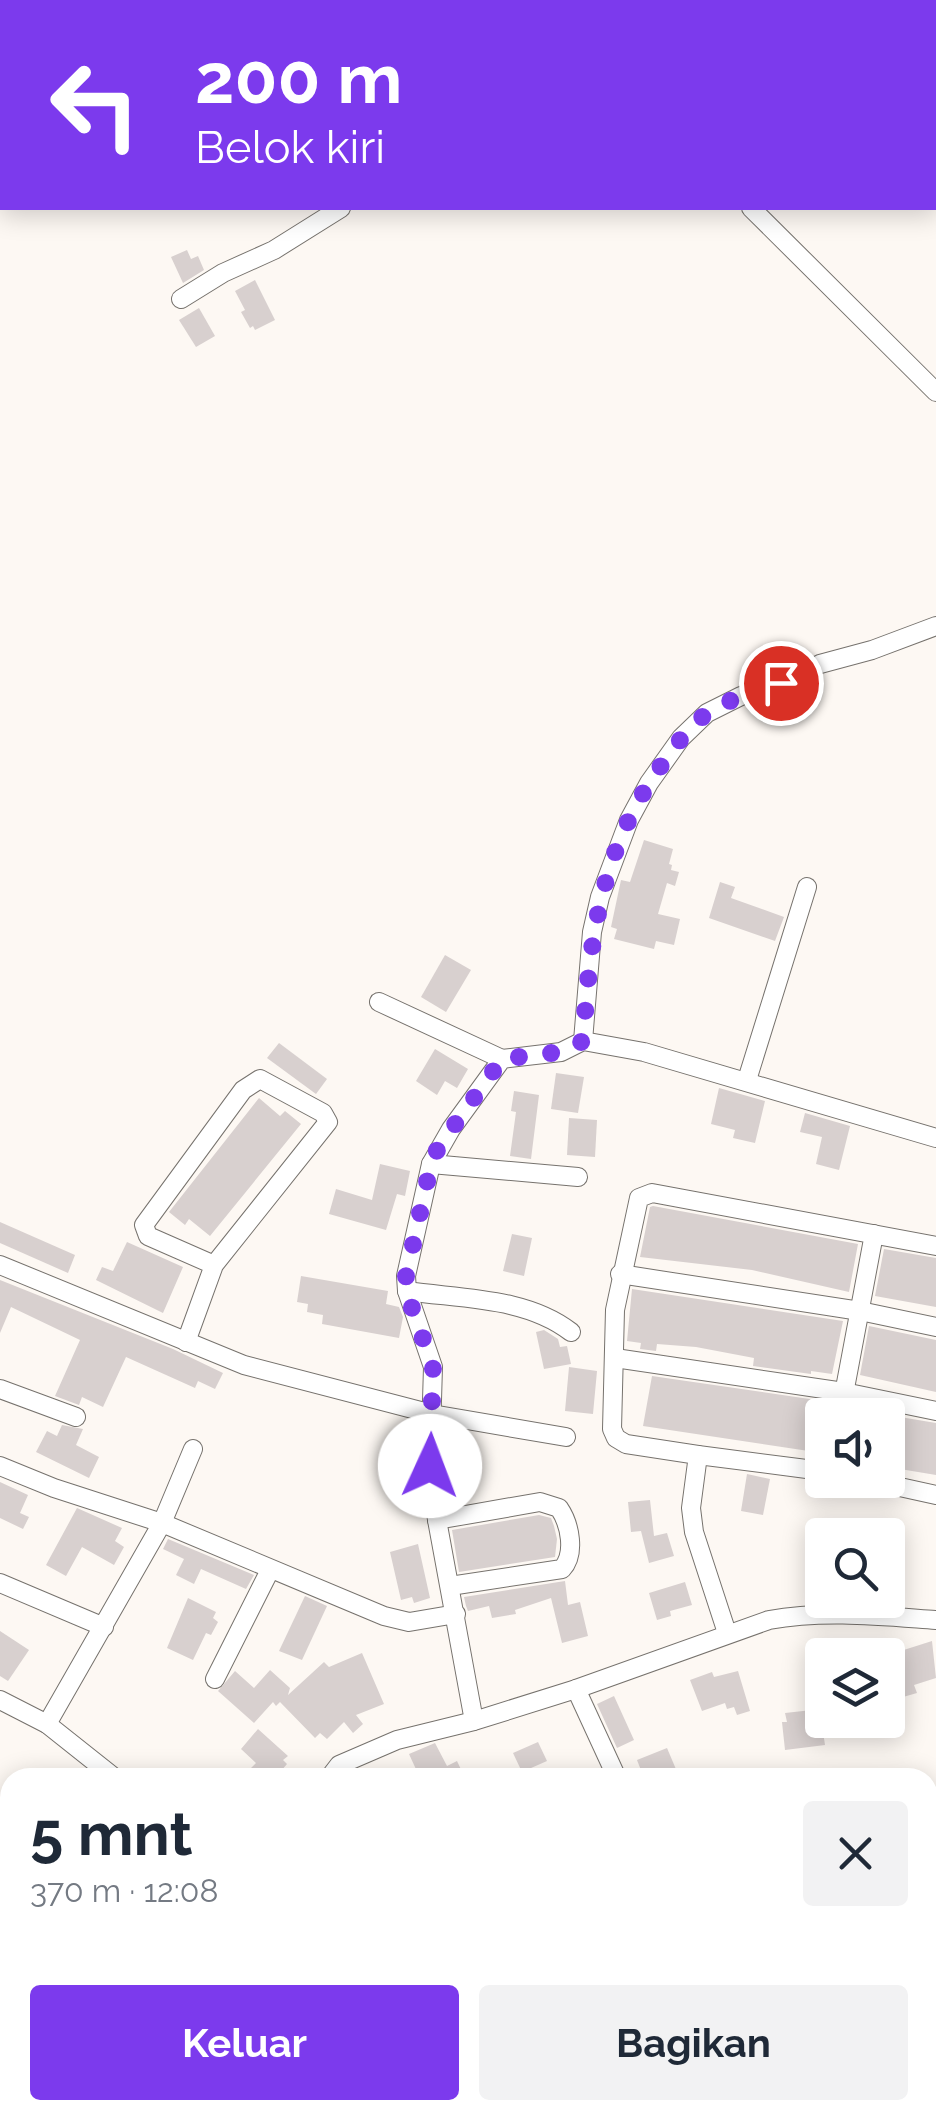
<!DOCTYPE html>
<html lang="id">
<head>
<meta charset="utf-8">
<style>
  body { margin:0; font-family:Raleway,sans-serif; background:#f2f2f3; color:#1f2937; height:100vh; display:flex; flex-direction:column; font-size:38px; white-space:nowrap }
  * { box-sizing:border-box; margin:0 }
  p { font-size:32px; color:#747a83 }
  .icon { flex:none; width:55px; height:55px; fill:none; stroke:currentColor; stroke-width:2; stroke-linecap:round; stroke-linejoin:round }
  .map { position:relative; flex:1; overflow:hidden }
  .details { position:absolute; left:0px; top:1768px; width:938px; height:352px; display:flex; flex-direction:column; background:#fff; border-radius:30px 30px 0 0; box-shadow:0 5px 25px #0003 }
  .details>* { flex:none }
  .guide { position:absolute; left:0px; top:0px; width:938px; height:210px; box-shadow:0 5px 25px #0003; background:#7c3aed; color:#fff; overflow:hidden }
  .tools { position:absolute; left:805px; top:1398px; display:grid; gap:20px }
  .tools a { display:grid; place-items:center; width:100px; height:100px; border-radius:10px; background:#fff; box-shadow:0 5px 25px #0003; font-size:50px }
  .pin { position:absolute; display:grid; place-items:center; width:85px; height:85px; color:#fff; margin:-42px; border:5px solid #fff; border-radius:50%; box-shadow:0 2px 10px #0007 }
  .me { position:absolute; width:110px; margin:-55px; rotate:2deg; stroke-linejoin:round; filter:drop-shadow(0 0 8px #0008) }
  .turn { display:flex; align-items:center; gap:35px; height:210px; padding:0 30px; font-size:45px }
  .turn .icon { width:130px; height:130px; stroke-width:2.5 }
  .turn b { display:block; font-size:70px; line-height:85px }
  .round { display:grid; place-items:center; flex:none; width:105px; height:105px; border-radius:10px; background:#f2f2f3 }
  .head { display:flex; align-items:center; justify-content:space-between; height:170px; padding:0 30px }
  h1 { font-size:60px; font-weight:700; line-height:75px }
  .primary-button { display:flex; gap:20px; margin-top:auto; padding:20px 30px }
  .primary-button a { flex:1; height:115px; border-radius:10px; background:#7c3aed; color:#fff; font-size:40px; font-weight:700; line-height:115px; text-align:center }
  .primary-button a+a { background:#f2f2f3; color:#1f2937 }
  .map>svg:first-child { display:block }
  .building { fill:#d8d0cf }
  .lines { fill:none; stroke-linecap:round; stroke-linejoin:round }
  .street-casing { stroke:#76726d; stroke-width:20 }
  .path { stroke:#b7b3af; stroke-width:2.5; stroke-dasharray:5 8; stroke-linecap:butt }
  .street { stroke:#fff; stroke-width:18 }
  .route { stroke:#7c3aed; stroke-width:18; stroke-dasharray:0 32.4 }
</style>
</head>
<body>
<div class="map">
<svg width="936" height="2118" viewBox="0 0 936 2118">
  <rect width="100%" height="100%" fill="#fdf8f3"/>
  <g class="building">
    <path d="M187,250L191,259L198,256L204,270L183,283L171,257Z"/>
    <path d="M255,280L275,320L255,330L253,326L250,328L241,312L245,310L235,291Z"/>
    <path d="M199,308L215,336L196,347L179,320Z"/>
    <path d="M644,840L673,849L669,864L672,865L671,870L679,872L675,886L667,883L658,914L680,919L674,945L656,941L654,949L614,939L617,929L611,927L621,880L630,882Z"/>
    <path d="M720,882L735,887L731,898L784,917L775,941L709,918Z"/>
    <path d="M445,955L471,970L446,1012L421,997Z"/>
    <path d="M279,1043L327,1079L316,1094L267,1058Z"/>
    <path d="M435,1049L468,1069L457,1088L445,1081L437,1095L416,1081Z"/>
    <path d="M556,1073L584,1077L578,1113L551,1109Z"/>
    <path d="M719,1088L765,1101L755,1143L733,1138L735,1130L711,1124Z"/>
    <path d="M514,1091L539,1095L531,1159L510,1156L516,1112L511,1111Z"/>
    <path d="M259,1098L280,1116L285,1111L301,1124L210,1236L189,1219L185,1225L169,1212Z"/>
    <path d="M805,1113L850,1126L839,1170L816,1164L822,1137L800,1132Z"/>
    <path d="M569,1118L597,1120L595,1157L567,1155Z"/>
    <path d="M380,1164L410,1171L405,1196L397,1194L386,1230L329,1214L336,1189L372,1200Z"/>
    <path d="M653,1206L858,1244L849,1292L752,1270L640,1257L650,1207Z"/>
    <path d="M0,1222L75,1255L68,1273L0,1243Z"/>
    <path d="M512,1234L532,1238L524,1276L503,1271Z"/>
    <path d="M127,1242L183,1267L163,1313L96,1280L102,1267L113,1271Z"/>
    <path d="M884,1249L936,1258V1307L875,1296Z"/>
    <path d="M301,1276L388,1291L386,1304L399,1307L403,1317L399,1338L322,1324L323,1315L307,1312L308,1304L297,1302Z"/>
    <path d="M0,1280L173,1349L223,1373L215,1389L198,1381L195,1388L126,1357L103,1407L82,1397L79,1405L55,1396L80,1340L11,1307L0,1333Z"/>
    <path d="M632,1289L843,1321L832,1374L811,1371V1374L753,1366L754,1358L696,1347L657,1344L656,1351L640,1349L641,1343L627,1341Z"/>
    <path d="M869,1326L936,1340V1392L860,1375Z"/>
    <path d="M544,1330L558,1339L560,1347L567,1346L571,1364L544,1369L536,1332Z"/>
    <path d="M569,1367L597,1371L593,1414L565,1411Z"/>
    <path d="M652,1376L830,1402L828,1415H822V1453L643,1426Z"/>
    <path d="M888,1415L936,1423V1475L888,1467Z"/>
    <path d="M62,1425L83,1429L76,1445L99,1457L89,1478L36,1452L47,1431L57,1436Z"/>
    <path d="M747,1474L770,1479L763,1515L741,1511Z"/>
    <path d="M0,1482L28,1495L20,1513L29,1517L23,1529L0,1518Z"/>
    <path d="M650,1500L654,1536L667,1533L674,1556L649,1563L641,1531L631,1532L628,1502Z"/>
    <path d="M77,1508L122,1528L115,1541L124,1547L114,1565L82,1547L66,1576L46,1565Z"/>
    <path d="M539,1515L551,1518L554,1526L557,1539L555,1557L459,1572L452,1530Z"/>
    <path d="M168,1539L254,1575L246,1589L201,1569L194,1584L176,1575L184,1559L163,1549Z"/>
    <path d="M418,1544L430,1598L414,1603L412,1597L401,1600L390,1552Z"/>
    <path d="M565,1581L568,1605L580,1602L588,1636L562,1643L551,1598L515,1610L516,1614L492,1618L489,1606L468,1611L466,1606L464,1597Z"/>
    <path d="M685,1582L692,1605L670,1611L671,1616L657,1620L649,1593Z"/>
    <path d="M305,1596L327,1606L302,1660L279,1651Z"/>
    <path d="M188,1598L216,1612L213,1618L218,1622L211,1635L206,1633L193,1660L167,1648Z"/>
    <path d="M0,1631L29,1650L8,1681L0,1676Z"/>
    <path d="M932,1641L936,1678L914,1685L917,1693L896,1699L893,1691L888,1693V1655Z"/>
    <path d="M362,1653L384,1704L356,1715L363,1724L353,1733L344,1722L327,1739L320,1733L315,1738L280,1702L276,1706L273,1702L254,1723L218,1691L235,1671L254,1688L270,1670L290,1688L288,1695L324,1662L329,1667Z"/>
    <path d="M738,1671L750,1711L737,1715L734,1707L727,1709L725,1703L702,1711L690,1680L712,1672L714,1677Z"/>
    <path d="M614,1696L634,1740L617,1748L597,1704Z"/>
    <path d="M812,1710L813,1718H821L825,1745L785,1750L782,1722H787L785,1713Z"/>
    <path d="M258,1729L288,1756L283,1760L287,1764L275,1778H241L256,1763L241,1749Z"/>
    <path d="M538,1742L547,1761L522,1772L513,1753Z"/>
    <path d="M435,1743L447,1766L457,1761L465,1778H420L409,1754Z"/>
    <path d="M667,1748L678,1774L668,1778H644L637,1760Z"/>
  </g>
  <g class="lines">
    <g class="street-casing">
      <g id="street">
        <path d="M586,0L588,2"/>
        <path d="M682,2L687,0"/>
        <path d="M751,208L936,392"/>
        <path d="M181,299L223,273L274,250L341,208"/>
        <path d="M379,1002L502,1059"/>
        <path d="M583,1041L592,932L600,897L629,820L649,783L681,738L707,713L741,696L781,683L820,664L872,650L936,626"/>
        <path d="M747,1080L807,887"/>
        <path d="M431,1164L578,1177"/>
        <path d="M0,1265L244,1365L432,1414L566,1437"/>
        <path d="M620,1274L860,1311L936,1327"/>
        <path d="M407,1291C461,1299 526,1297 571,1332"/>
        <path d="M186,1342L214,1265L328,1122L323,1113L260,1079L243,1090L144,1225L148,1236L214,1265"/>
        <path d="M615,1358L844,1392L936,1411"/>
        <path d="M0,1389L76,1417"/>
        <path d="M840,1415L874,1234"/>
        <path d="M698,1455L626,1444L616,1438L612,1429L615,1310L639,1198L652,1193L936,1246"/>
        <path d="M0,1466L54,1488L162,1523L384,1616L409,1622L456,1614"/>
        <path d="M868,1480L936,1495"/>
        <path d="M437,1520L540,1502L559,1508C570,1524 576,1554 562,1569L450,1586"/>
        <path d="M0,1583L104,1627"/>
        <path d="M727,1633L694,1532L691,1508L698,1455L822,1471"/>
        <path d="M215,1679L270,1570"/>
        <path d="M576,1689L617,1778"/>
        <path d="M0,1700L47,1724L115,1778"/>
        <path d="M474,1721L437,1520L430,1466L433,1367L407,1291L406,1276L431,1164L451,1129L502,1059L561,1052L583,1041L644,1052L936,1138"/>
        <path d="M47,1724L162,1523L193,1449"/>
        <path d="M329,1778L339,1765L397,1740L474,1721L576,1689L769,1620C824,1610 880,1616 936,1620"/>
        <path d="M261,2110L270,2118"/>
        <path d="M498,2110L508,2118"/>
        <path d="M727,2110L740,2118"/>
        <path d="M99,2118L105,2110"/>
      </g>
    </g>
    <path class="path" d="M644,0L645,2"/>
    <use href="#street" class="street"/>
  </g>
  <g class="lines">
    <path class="route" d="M430,1466L433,1367L406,1291V1276L431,1164L438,1148L502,1059L560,1052L583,1041C590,939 600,849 663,763C676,745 690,725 709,712C731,698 757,691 781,683"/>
  </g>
</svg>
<div class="tools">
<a><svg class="icon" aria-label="sound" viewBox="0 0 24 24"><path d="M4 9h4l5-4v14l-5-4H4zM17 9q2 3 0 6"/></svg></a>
<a><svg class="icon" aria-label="search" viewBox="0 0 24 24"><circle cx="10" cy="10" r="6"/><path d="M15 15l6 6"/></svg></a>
<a><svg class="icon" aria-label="layers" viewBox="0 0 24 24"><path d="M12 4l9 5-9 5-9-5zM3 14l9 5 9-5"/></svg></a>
</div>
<div class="pin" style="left:781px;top:683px;background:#d93025"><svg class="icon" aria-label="arrive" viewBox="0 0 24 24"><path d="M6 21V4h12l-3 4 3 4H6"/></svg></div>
<svg class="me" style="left:430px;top:1466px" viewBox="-20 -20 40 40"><circle r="19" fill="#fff"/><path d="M0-13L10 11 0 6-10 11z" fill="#7c3aed"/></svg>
<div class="guide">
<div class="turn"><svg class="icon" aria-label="left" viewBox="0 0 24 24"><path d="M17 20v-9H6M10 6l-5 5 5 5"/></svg><div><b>200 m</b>Belok kiri</div></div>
</div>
<section class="details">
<div class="head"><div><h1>5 mnt</h1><p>370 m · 12:08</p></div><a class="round"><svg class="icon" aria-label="close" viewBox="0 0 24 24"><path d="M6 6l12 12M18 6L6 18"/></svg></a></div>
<div class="primary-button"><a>Keluar</a><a>Bagikan</a></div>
</section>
</div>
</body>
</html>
